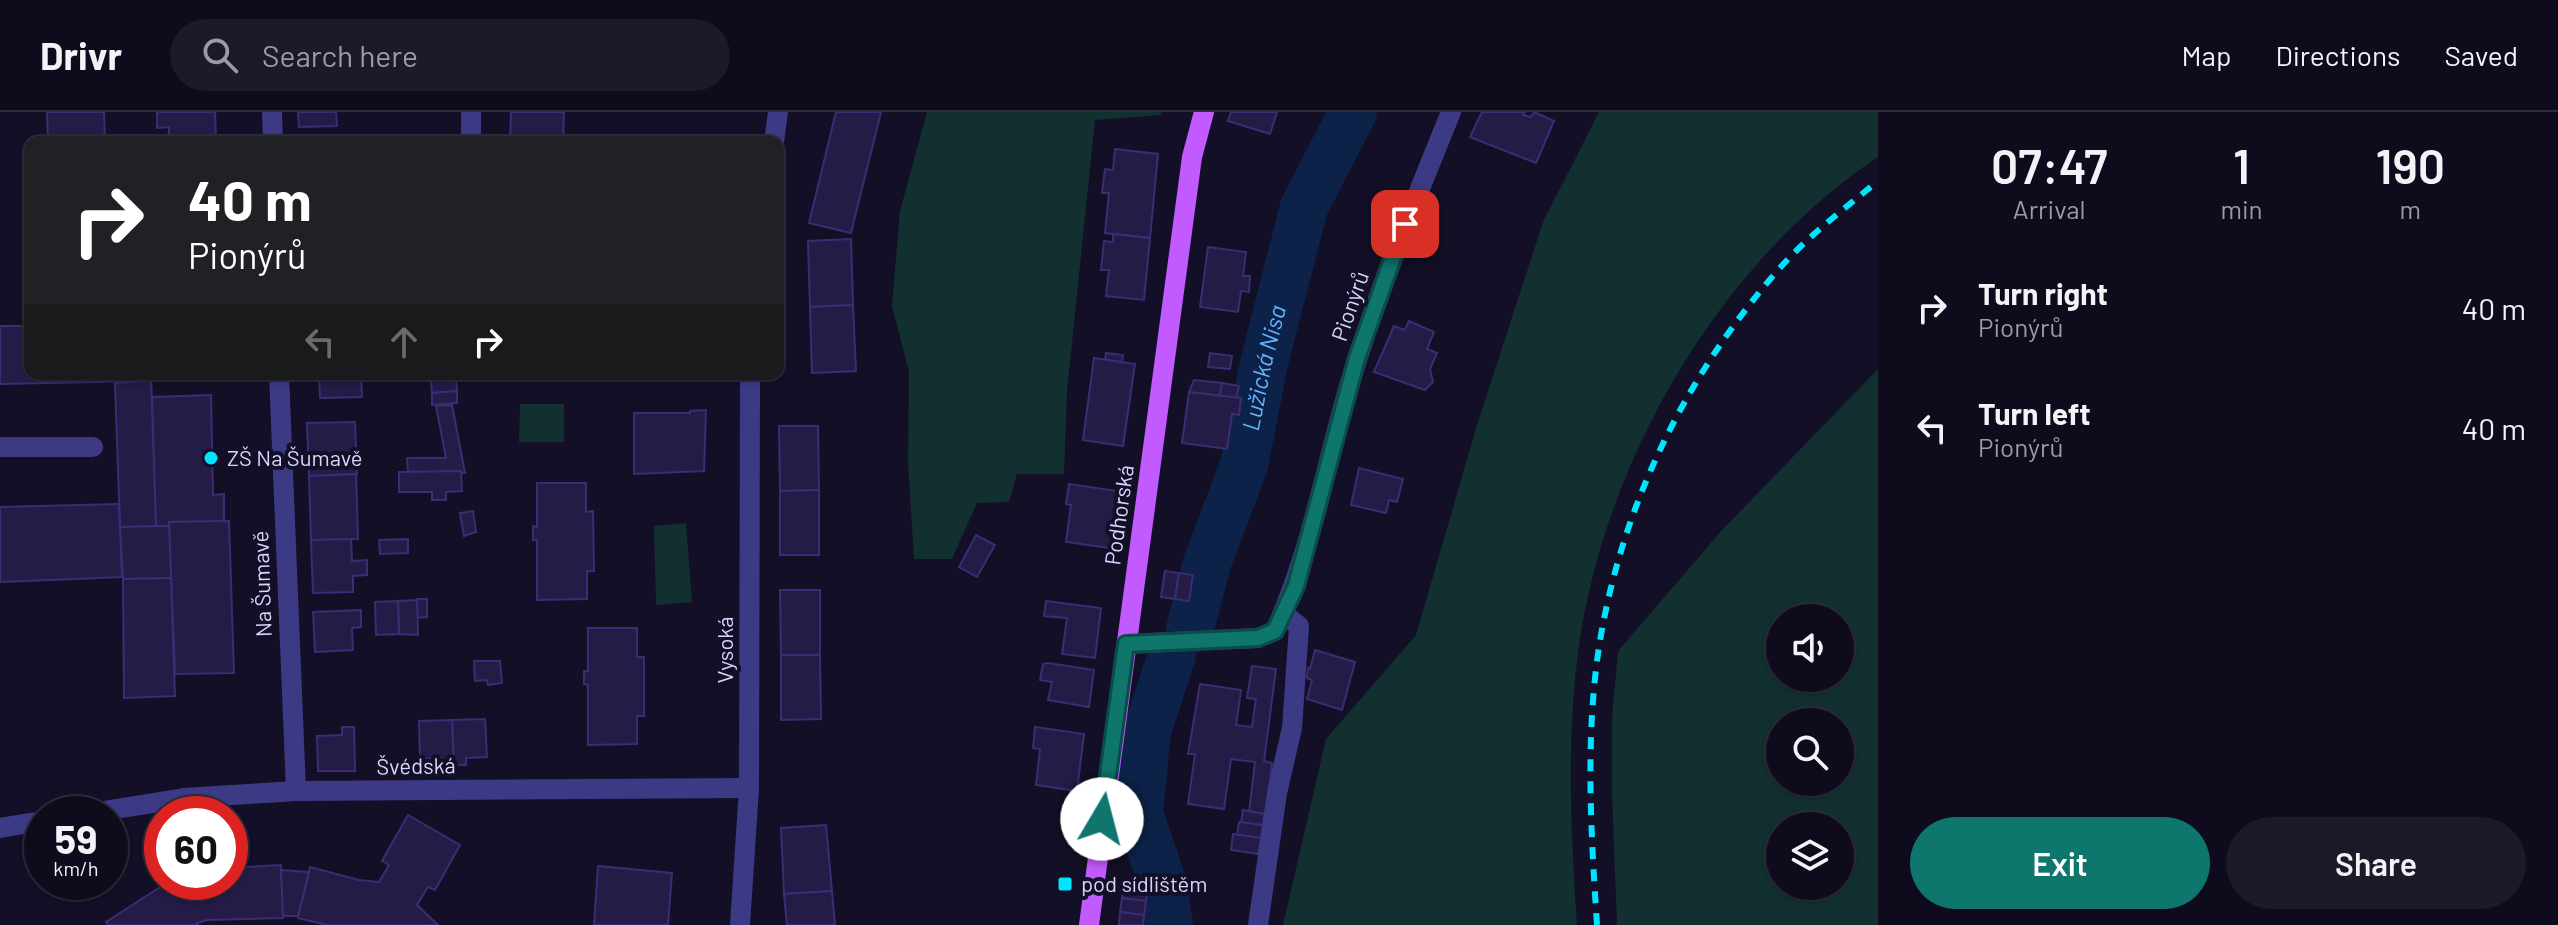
<!DOCTYPE html>
<html lang="en">
<head>
<meta charset="utf-8">
<style>
  body { margin:0; font-family:Barlow,sans-serif; background:#1c1929; color:#f1f3f6; height:100vh; display:flex; flex-direction:column; font-size:30px; white-space:nowrap }
  * { box-sizing:border-box; margin:0 }
  p { font-size:26px; color:#9b9ba3 }
  .icon { flex:none; width:44px; height:44px; fill:none; stroke:currentColor; stroke-width:2; stroke-linecap:round; stroke-linejoin:round }
  .map { position:relative; flex:1; overflow:hidden }
  .drawer { display:flex; flex-direction:column; background:#0e0b1c; width:680px }
  .drawer>* { flex:none }
  .top-card { position:absolute; left:24px; top:24px; width:760px; height:244px; border-radius:16px; box-shadow:0 2px 6px #0004,0 0 0 2px #2e2b3b; background:#202124; color:#fff; overflow:hidden }
  .tools { position:absolute; left:1766px; top:492px; display:grid; gap:16px }
  .tools a { display:grid; place-items:center; width:88px; height:88px; border-radius:50%; background:#0e0b1c; box-shadow:0 2px 6px #0004,0 0 0 2px #2e2b3b; font-size:40px }
  .speed { position:absolute; left:24px; top:684px; display:flex; gap:16px; font-size:40px; font-weight:700; text-align:center }
  .speed>* { display:grid; place-content:center; width:104px; height:104px; border-radius:50%; background:#0e0b1c; box-shadow:0 2px 6px #0004,0 0 0 2px #2e2b3b; line-height:1 }
  .speed small { font-size:20px; font-weight:400 }
  .speed .limit { border:12px solid #d22; background:#fff; color:#111 }
  .pin { position:absolute; display:grid; place-items:center; width:68px; height:68px; color:#fff; margin:-34px; border-radius:16px; box-shadow:0 4px 12px #0006 }
  .me { position:absolute; width:88px; margin:-44px; rotate:8deg; stroke-linejoin:round; filter:drop-shadow(0 0 6px #0008) }
  .turn { display:flex; align-items:center; gap:28px; height:168px; padding:0 32px; font-size:36px }
  .turn .icon { width:104px; height:104px; stroke-width:2.5 }
  .turn b { display:block; font-size:56px; line-height:68px }
  .lanes { display:flex; align-items:center; height:76px; padding:0 32px; background:#0003; justify-content:center; gap:40px; direction:ltr }
  .lanes .off { opacity:.35 }
  .eta { display:flex; justify-content:space-evenly; align-items:center; height:136px; text-align:center }
  .eta b { font-size:48px; font-weight:600; line-height:56px }
  .button { display:flex; gap:16px; margin-top:auto; padding:16px 32px }
  .button a { flex:1; height:92px; border-radius:48px; background:#0f766e; color:#fff; font-size:32px; font-weight:600; line-height:92px; text-align:center }
  .button a+a { background:#1c1929; color:#f1f3f6 }
  ul { padding:0; list-style:none }
  li { display:flex; align-items:center; gap:24px; height:120px; padding:0 32px }
  li div { flex:1 }
  li b { display:block; font-size:30px }
  li em { font-style:normal }
  header { display:flex; align-items:center; gap:48px; box-sizing:border-box; height:112px; padding:0 40px; background:#0e0b1c; border-bottom:2px solid #2e2b3b }
  header strong { font-size:38px }
  nav { display:flex; gap:44px; margin-inline-start:auto; font-size:28px }
  .search { width:560px; height:72px; background:#1c1929; display:flex; align-items:center; gap:20px; box-sizing:border-box; padding:0 28px; border-radius:44px; color:#9b9ba3; font-size:30px }
  main { display:flex; flex:1; min-height:0 }
  .map>svg:first-child { display:block }
  .green { fill:#12302f; fill-rule:evenodd }
  .lines { fill:none; stroke-linecap:round; stroke-linejoin:round }
  .river { stroke:#0c2248; stroke-width:48 }
  .building { fill:#241b47; stroke:#3b2d73; stroke-width:2 }
  .minor { stroke:#3d3a85; stroke-width:20 }
  .primary { stroke:#c25bff; stroke-width:20 }
  .rail { stroke:#00e5ff; stroke-width:6; stroke-dasharray:12 10; stroke-linecap:butt }
  .route-casing { stroke:#0a4d48; stroke-width:20 }
  .route { stroke:#0f766e; stroke-width:14 }
  .poi-dot { fill:#00e5ff; stroke:#130f26; stroke-width:3 }
  .labels { text-anchor:middle; stroke-width:8; stroke-linejoin:round; paint-order:stroke }
  .street-label { font-size:22px; fill:#d9d4ff; stroke:#130f26 }
  .poi-label { font-size:22px; fill:#d9d4ff; stroke:#130f26; text-anchor:start }
  .water-label { font-size:24px; font-style:italic; fill:#62b6ff; stroke:#130f26 }
</style>
</head>
<body>
<header>
<strong>Drivr</strong>
<div class="search"><svg class="icon" aria-label="search" viewBox="0 0 24 24"><circle cx="10" cy="10" r="6"/><path d="M15 15l6 6"/></svg>Search here</div>
<nav><a>Map</a><a>Directions</a><a>Saved</a></nav>
</header>
<main>
<div class="map">
<svg width="1878" height="813" viewBox="0 0 1878 813">
  <rect width="100%" height="100%" fill="#130f26"/>
  <g class="green">
    <path d="M927,0H1161V3L1095,8L1067,279L1064,362H1017L1009,390L977,391L952,447H914L908,351L909,260L892,194L900,99Z"/>
    <path d="M1599,0H1878V45C1720,150 1605,348 1579,534C1566,626 1571,721 1577,813H1283L1326,627L1416,523L1477,313L1543,110Z"/>
    <path d="M1878,257V813H1617L1612,682V606L1618,539L1722,418ZM1840,506V566H1780V506ZM1840,610V670H1780V610ZM1840,714V774H1780V714Z"/>
    <path d="M520,292H564V330H519Z"/>
    <path d="M686,411L692,490L656,493L654,414Z"/>
  </g>
  <g class="lines">
    <g class="river">
      <path id="s1" d="M1190,517L1207,451L1244,353L1264,251L1304,95L1353,0"/>
      <path d="M1169,813L1162,769L1139,701L1147,619L1172,543"/>
    </g>
  </g>
  <g class="building">
    <path d="M47,0H104L105,30H48Z"/>
    <path d="M157,0H215L216,28L169,30V15L157,16Z"/>
    <path d="M298,0H336L337,14L299,15Z"/>
    <path d="M511,0H564L563,30H510Z"/>
    <path d="M836,0H881L851,121L809,111Z"/>
    <path d="M1231,0H1277L1270,22L1228,9Z"/>
    <path d="M1482,0H1525L1523,3L1531,5L1534,0L1554,9L1536,51L1470,25Z"/>
    <path d="M337,26V30H297V27Z"/>
    <path d="M1115,37L1158,42L1150,126L1105,121L1109,81H1102L1105,57L1113,58Z"/>
    <path d="M1113,122L1150,126L1144,188L1106,184L1109,158H1101L1104,129L1113,130Z"/>
    <path d="M851,127L853,193L810,195L808,129Z"/>
    <path d="M1208,135L1246,140L1243,164H1250L1249,180L1241,179L1238,200L1200,195Z"/>
    <path d="M853,193L856,259L812,261L810,195Z"/>
    <path d="M1409,209L1434,220L1427,237L1437,241L1430,257L1433,270L1425,278L1374,260L1394,214L1405,218Z"/>
    <path d="M0,214H30V262H144V269L0,272Z"/>
    <path d="M1106,241L1123,243L1122,250L1105,248Z"/>
    <path d="M1210,241L1232,244L1230,257L1208,255Z"/>
    <path d="M1094,246L1135,252L1123,334L1083,328Z"/>
    <path d="M144,262H151L156,414L120,415L115,271L144,269Z"/>
    <path d="M319,262H361L362,285L320,286Z"/>
    <path d="M430,262H455L456,266L431,268Z"/>
    <path d="M456,266L457,279L432,281L431,268Z"/>
    <path d="M1194,268L1222,271L1220,284L1189,280Z"/>
    <path d="M1222,271L1239,274L1236,286L1220,284Z"/>
    <path d="M457,279V291L432,293V281Z"/>
    <path d="M1189,280L1241,286L1239,303L1232,302L1227,337L1182,331Z"/>
    <path d="M211,283L213,383L224,382V409L169,410V414H156L152,285Z"/>
    <path d="M452,293L465,361L408,360L407,346H446L436,294Z"/>
    <path d="M706,298L704,359L634,362V301H690V299Z"/>
    <path d="M355,310L357,362L309,364L307,311Z"/>
    <path d="M779,314H818L819,378L780,379Z"/>
    <path d="M1359,356L1403,367L1397,390L1389,388L1386,401L1351,393Z"/>
    <path d="M461,359L462,379L446,380V388H432V380H399V360Z"/>
    <path d="M356,362L358,427L311,428L309,364Z"/>
    <path d="M537,371H586V400L593,399L594,459H587V487L537,488V428H533V414L537,415Z"/>
    <path d="M1069,372L1117,379L1110,436L1066,430L1071,393L1066,392Z"/>
    <path d="M819,378V443H780V379Z"/>
    <path d="M119,392L122,465L0,470V395Z"/>
    <path d="M473,399L476,420L464,424L460,401Z"/>
    <path d="M229,409L234,561L175,562L169,410Z"/>
    <path d="M169,414L171,466L123,467L120,415Z"/>
    <path d="M976,423L995,433L977,465L959,455Z"/>
    <path d="M351,427L352,449L367,448V463L353,464V480L313,481L311,428Z"/>
    <path d="M408,427V441L380,442L379,428Z"/>
    <path d="M1165,459L1179,461L1175,487L1161,485Z"/>
    <path d="M1179,461L1193,463L1189,489L1175,487Z"/>
    <path d="M171,466L175,584L124,586L123,467Z"/>
    <path d="M780,478H820V543H781Z"/>
    <path d="M417,487H427V505L417,506Z"/>
    <path d="M417,488L418,523L399,522L398,489Z"/>
    <path d="M398,489L399,522L376,523L375,490Z"/>
    <path d="M1046,489L1101,496L1095,546L1062,542L1067,506L1044,504Z"/>
    <path d="M361,498V515L352,516L353,538L315,540L313,500Z"/>
    <path d="M588,516H637V545H644V604H637V632L588,633V573L584,572V559H588Z"/>
    <path d="M1315,538L1355,550L1342,598L1307,587L1312,568L1307,566L1308,556L1310,557Z"/>
    <path d="M781,543H820L821,607L781,608Z"/>
    <path d="M474,549H500L502,571L488,573L487,568L475,569Z"/>
    <path d="M1048,551L1094,558L1089,595L1048,588L1052,570L1040,568L1043,552Z"/>
    <path d="M1252,554L1276,557L1264,649L1272,651L1266,702L1249,700L1255,650L1231,647L1224,697L1188,692L1195,642H1188L1200,572L1241,578L1236,613L1252,615L1256,587L1247,586Z"/>
    <path d="M485,607L487,645L466,646V653H454L452,608Z"/>
    <path d="M452,608L454,653L442,654L441,646L420,647L419,609Z"/>
    <path d="M342,615H354L355,659H318L317,624L342,623Z"/>
    <path d="M1035,615L1084,622L1077,679L1036,673L1040,637L1033,636Z"/>
    <path d="M1243,698L1264,702L1263,713L1241,711Z"/>
    <path d="M408,703L460,733L435,778L428,775L417,793L438,813H327L298,806L310,755L359,768L379,770L389,753L382,749Z"/>
    <path d="M1239,710L1263,713L1261,726L1237,723Z"/>
    <path d="M826,713L832,779L784,782L781,716Z"/>
    <path d="M1233,722L1261,726L1258,742L1231,738Z"/>
    <path d="M281,753L283,806L207,808L197,811L198,813H108L106,810L168,770H230V756Z"/>
    <path d="M598,754L672,761L668,813H594Z"/>
    <path d="M281,758L309,760L298,804H283Z"/>
    <path d="M1124,771L1148,774L1146,789L1122,786Z"/>
    <path d="M832,779L835,813H787L784,782Z"/>
    <path d="M1122,786L1146,789L1144,803L1120,800Z"/>
    <path d="M1120,800L1144,803L1143,813H1119Z"/>
  </g>
  <g class="lines">
    <g class="minor">
      <path d="M272,0L273,30"/>
      <path d="M471,30V0"/>
      <path d="M774,30L778,0"/>
      <path d="M279,262L296,679"/>
      <path d="M0,335H93"/>
      <path d="M1126,532L1258,526L1275,519C1315,432 1328,336 1358,245C1385,162 1418,81 1451,0"/>
      <path d="M85,702L184,686L296,679L749,676"/>
      <path d="M0,716L42,709"/>
      <path d="M740,813L749,676L750,262"/>
      <path d="M1258,813L1277,681L1292,616L1299,514L1283,501"/>
    </g>
    <path class="primary" d="M1089,813L1192,45L1204,0"/>
    <path class="rail" d="M1597,813C1591,722 1585,626 1599,535C1621,395 1685,264 1779,157C1808,124 1844,97 1878,69"/>
  </g>
  <g class="lines">
    <g class="route-casing">
      <path id="route" d="M1102,707L1126,532L1258,526L1275,519L1296,474L1357,246L1405,112"/>
    </g>
    <use href="#route" class="route"/>
  </g>
  <g class="poi-dot">
    <circle cx="211" cy="346" r="8"/>
    <rect x="1057" y="764" width="16" height="16" rx="4"/>
  </g>
  <g class="labels">
    <g class="street-label">
      <text transform="translate(1350 194) rotate(-71)" y="8">Pionýrů</text>
      <text transform="translate(1119 403) rotate(-82)" y="8">Podhorská</text>
      <text transform="translate(262 472) rotate(-92)" y="8">Na Šumavě</text>
      <text transform="translate(725 538) rotate(-90)" y="8">Vysoká</text>
      <text transform="translate(416 654) rotate(-1)" y="8">Švédská</text>
    </g>
    <g class="poi-label">
      <text x="227" y="354">ZŠ Na Šumavě</text>
      <text x="1081" y="780">pod sídlištěm</text>
    </g>
    <g class="water-label">
      <text dy="8" stroke="none"><textPath href="#s1" startOffset="272">Lužická Nisa</textPath></text>
    </g>
  </g>
</svg>
<div class="tools">
<a><svg class="icon" aria-label="sound" viewBox="0 0 24 24"><path d="M4 9h4l5-4v14l-5-4H4zM17 9q2 3 0 6"/></svg></a>
<a><svg class="icon" aria-label="search" viewBox="0 0 24 24"><circle cx="10" cy="10" r="6"/><path d="M15 15l6 6"/></svg></a>
<a><svg class="icon" aria-label="layers" viewBox="0 0 24 24"><path d="M12 4l9 5-9 5-9-5zM3 14l9 5 9-5"/></svg></a>
</div>
<div class="speed"><div>59<small>km/h</small></div><div class="limit">60</div></div>
<div class="pin" style="left:1405px;top:112px;background:#d93025"><svg class="icon" aria-label="arrive" viewBox="0 0 24 24"><path d="M6 21V4h12l-3 4 3 4H6"/></svg></div>
<svg class="me" style="left:1102px;top:707px" viewBox="-20 -20 40 40"><circle r="19" fill="#fff"/><path d="M0-13L10 11 0 6-10 11z" fill="#0f766e"/></svg>
<div class="top-card">
<div class="turn"><svg class="icon" aria-label="right" viewBox="0 0 24 24"><path d="M7 20v-9h11M14 6l5 5-5 5"/></svg><div><b>40 m</b>Pionýrů</div></div>
<div class="lanes"><svg class="icon off" aria-label="left" viewBox="0 0 24 24"><path d="M17 20v-9H6M10 6l-5 5 5 5"/></svg><svg class="icon off" aria-label="ahead" viewBox="0 0 24 24"><path d="M12 20V5M6 11l6-6 6 6"/></svg><svg class="icon" aria-label="right" viewBox="0 0 24 24"><path d="M7 20v-9h11M14 6l5 5-5 5"/></svg></div>
</div>
</div>
<section class="drawer">
<div class="eta">
<div><b>07:47</b><p>Arrival</p></div>
<div><b>1</b><p>min</p></div>
<div><b>190</b><p>m</p></div>
</div>
<ul>
<li><svg class="icon" aria-label="right" viewBox="0 0 24 24"><path d="M7 20v-9h11M14 6l5 5-5 5"/></svg><div><b>Turn right</b><p>Pionýrů</p></div><em>40 m</em></li>
<li><svg class="icon" aria-label="left" viewBox="0 0 24 24"><path d="M17 20v-9H6M10 6l-5 5 5 5"/></svg><div><b>Turn left</b><p>Pionýrů</p></div><em>40 m</em></li>
</ul>
<div class="button"><a>Exit</a><a>Share</a></div>
</section>
</main>
</body>
</html>
